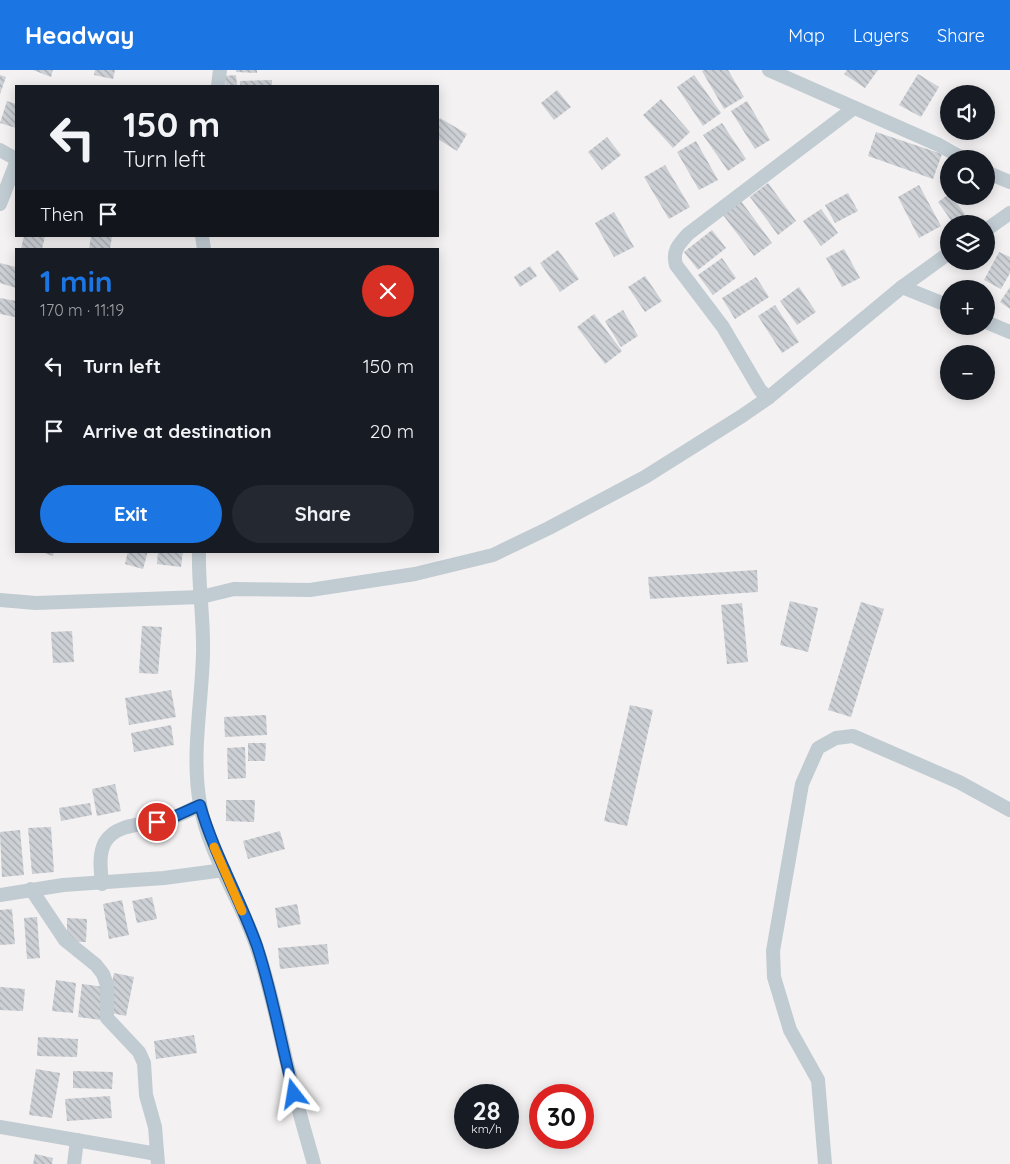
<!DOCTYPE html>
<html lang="en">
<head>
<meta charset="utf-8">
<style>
  body { margin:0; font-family:Quicksand,sans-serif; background:#242831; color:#f1f3f6; height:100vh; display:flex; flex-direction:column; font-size:19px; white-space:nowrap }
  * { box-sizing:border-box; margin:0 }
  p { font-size:16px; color:#9ea1a6 }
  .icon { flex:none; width:28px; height:28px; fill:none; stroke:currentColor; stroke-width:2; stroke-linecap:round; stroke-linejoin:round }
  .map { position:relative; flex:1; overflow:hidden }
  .details { position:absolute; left:15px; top:178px; width:424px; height:305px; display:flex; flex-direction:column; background:#171b24; border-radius:0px; box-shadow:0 2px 12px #0003 }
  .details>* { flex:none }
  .top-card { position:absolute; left:15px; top:15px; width:424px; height:152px; border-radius:0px; box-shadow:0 2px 12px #0003; background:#171b24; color:#f1f3f6; overflow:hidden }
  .controls { position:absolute; left:940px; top:15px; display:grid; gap:10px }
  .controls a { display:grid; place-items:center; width:55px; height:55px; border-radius:50%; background:#171b24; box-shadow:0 2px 12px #0003; font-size:25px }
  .speed { position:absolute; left:454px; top:1014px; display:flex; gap:10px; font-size:25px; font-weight:700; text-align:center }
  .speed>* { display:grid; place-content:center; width:65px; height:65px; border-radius:50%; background:#171b24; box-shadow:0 2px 12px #0003; line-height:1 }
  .speed small { font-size:12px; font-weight:400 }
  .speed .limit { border:8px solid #d22; background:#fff; color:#111 }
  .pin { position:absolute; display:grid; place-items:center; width:42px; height:42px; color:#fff; margin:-21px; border:2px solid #fff; border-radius:50%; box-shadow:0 1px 5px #0007 }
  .me { position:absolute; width:55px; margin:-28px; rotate:346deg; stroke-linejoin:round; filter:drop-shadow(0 0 4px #0008) }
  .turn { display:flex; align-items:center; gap:18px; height:105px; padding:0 25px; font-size:22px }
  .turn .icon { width:65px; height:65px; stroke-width:2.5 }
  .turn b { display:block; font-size:35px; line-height:42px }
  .then { display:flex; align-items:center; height:48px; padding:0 25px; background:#0003; gap:10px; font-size:19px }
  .round { display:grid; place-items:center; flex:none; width:52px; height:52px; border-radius:26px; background:#242831 }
  .overview { display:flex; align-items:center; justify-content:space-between; height:85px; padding:0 25px }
  h1 { font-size:30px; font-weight:700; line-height:38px; color:#1b75e2 }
  .cta { display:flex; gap:10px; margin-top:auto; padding:10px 25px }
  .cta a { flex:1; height:58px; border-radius:30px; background:#1b75e2; color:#fff; font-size:20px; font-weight:700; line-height:58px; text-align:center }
  .cta a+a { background:#242831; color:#f1f3f6 }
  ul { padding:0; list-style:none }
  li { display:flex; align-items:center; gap:15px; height:65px; padding:0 25px }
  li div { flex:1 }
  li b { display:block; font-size:19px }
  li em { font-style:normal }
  header { display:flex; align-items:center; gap:30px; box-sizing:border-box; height:70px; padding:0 25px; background:#1b75e2; color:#fff }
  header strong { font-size:24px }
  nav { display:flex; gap:28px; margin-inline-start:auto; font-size:18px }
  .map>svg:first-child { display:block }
  .building { fill:url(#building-back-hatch) }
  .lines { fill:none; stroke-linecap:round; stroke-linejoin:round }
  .minor { stroke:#c1cbd2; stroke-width:14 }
  .route-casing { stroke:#124c93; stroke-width:12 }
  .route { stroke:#1b75e2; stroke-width:9 }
  .slow { stroke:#f59e0b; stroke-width:9 }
</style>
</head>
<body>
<header>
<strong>Headway</strong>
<nav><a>Map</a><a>Layers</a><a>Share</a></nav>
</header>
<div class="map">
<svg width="1010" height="1094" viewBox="0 0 1010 1094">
  <defs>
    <pattern id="building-back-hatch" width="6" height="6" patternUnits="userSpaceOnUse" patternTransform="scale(1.25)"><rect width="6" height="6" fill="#cdd0d5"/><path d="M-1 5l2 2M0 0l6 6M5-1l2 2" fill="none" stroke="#a8abb0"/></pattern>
  </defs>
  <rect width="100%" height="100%" fill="#f3f1f1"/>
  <g class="building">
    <path d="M33,0H53L51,7Z"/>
    <path d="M95,0H115L113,9L94,5Z"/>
    <path d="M236,0H257V3L236,2Z"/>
    <path d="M704,0H728L744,27L724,39L702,1Z"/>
    <path d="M847,0H878L865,18L844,4Z"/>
    <path d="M918,4L939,17L921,47L899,35Z"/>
    <path d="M0,5L6,7L0,24Z"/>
    <path d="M236,5L237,16H226L225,6Z"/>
    <path d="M694,5L721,43L703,56L677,17Z"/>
    <path d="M272,10V16H240V11Z"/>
    <path d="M557,20L571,37L554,50L541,33Z"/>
    <path d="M661,29L690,62L673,78L643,45Z"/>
    <path d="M7,31L16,34V58L0,53Z"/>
    <path d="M747,31L770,70L755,79L731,41Z"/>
    <path d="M949,34V55L940,51Z"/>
    <path d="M440,48L467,64L457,81L438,69V52Z"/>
    <path d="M722,53L746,89L728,101L703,65Z"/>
    <path d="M876,62L942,84L933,109L868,86Z"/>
    <path d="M607,67L621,85L602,100L588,82Z"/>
    <path d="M696,71L718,110L699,120L677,82Z"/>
    <path d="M665,95L690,137L669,149L644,107Z"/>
    <path d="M768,113L796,151L778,165L750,127Z"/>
    <path d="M919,115L941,156L919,168L898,127Z"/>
    <path d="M848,123L858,141L835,153L825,135Z"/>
    <path d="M949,124L965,144L953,153L938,132Z"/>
    <path d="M741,131L772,173L754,186L723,145Z"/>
    <path d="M821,139L838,163L821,176L803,151Z"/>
    <path d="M614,142L634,177L614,187L595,153Z"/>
    <path d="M712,160L726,178L698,200L684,182Z"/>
    <path d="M24,166H45L42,179H21Z"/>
    <path d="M91,166H112L110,179H89Z"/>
    <path d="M844,179L860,208L842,217L826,188Z"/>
    <path d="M558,180L579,209L560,222L540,193Z"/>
    <path d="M999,182L1010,187V203L1001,219L984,210Z"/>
    <path d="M722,188L736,208L713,225L698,205Z"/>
    <path d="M0,193L16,197V218L0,213Z"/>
    <path d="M530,196L537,206L520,217L514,207Z"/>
    <path d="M645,206L662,231L645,242L628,217Z"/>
    <path d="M756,207L769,227L735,249L722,228Z"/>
    <path d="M799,217L816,242L797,255L780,231Z"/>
    <path d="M1010,217V239L1000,232Z"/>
    <path d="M0,228L16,231L15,247L0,244Z"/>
    <path d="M775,235L799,272L782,283L758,246Z"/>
    <path d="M623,240L638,266L621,277L605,251Z"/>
    <path d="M594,244L622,281L605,294L577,257Z"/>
    <path d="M39,481H54L53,486Z"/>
    <path d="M128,481H148L143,499L125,494Z"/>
    <path d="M158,481H183L181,497L157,494Z"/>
    <path d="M757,500L758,522L650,529L648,507Z"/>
    <path d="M790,531L818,538L808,582L780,575Z"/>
    <path d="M861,532L884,539L851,647L828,640Z"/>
    <path d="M742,533L748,592L727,594L721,535Z"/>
    <path d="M142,556L162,557L158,604L139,603Z"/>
    <path d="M72,561L74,592L53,593L51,562Z"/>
    <path d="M171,620L176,647L129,655L125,628Z"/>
    <path d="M630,635L653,640L627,756L604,751Z"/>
    <path d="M266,645L267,665L225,667L224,647Z"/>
    <path d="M171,655L174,675L134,682L131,663Z"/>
    <path d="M248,673H266L265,691H248Z"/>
    <path d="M245,677L246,708L228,709L227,678Z"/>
    <path d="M115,714L121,741L97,746L92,719Z"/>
    <path d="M226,730H255L254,752L226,751Z"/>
    <path d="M90,733L92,745L61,751L59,738Z"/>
    <path d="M51,757L54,802L32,804L28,758Z"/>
    <path d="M20,760L24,805L2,807L0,762Z"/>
    <path d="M280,761L285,779L248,789L243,771Z"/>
    <path d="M152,827L157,849L137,853L132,831Z"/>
    <path d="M122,830L129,865L109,869L103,834Z"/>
    <path d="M297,834L301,854L278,858L275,838Z"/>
    <path d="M12,839L15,874L0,875V840Z"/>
    <path d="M37,847L40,888L27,889L24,848Z"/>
    <path d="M67,848L87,849L86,872H67Z"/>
    <path d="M327,874L329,894L280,899L278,878Z"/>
    <path d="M114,903L134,907L126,946L106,942Z"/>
    <path d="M56,910L76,913L73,943L52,941Z"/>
    <path d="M82,914L105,917L101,950L78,947Z"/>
    <path d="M0,917L25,919L23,941L0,940Z"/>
    <path d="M194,965L197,983L156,989L154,971Z"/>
    <path d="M38,967L78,969L77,987L37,986Z"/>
    <path d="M36,999L60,1003L52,1048L29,1045Z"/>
    <path d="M73,1001L113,1002L112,1019L73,1018Z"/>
    <path d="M110,1026L112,1048L67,1051L65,1029Z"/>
    <path d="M35,1084L53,1088L52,1094H33Z"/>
  </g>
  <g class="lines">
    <g class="minor">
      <path d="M769,0L939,75L964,89"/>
      <path d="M218,16L220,0"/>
      <path d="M0,80L16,89"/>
      <path d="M986,102L1010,112"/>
      <path d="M0,134L16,93"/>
      <path d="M986,160L1010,143"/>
      <path d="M202,166L204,179"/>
      <path d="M902,217L949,236"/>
      <path d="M986,252L1010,262"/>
      <path d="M768,328L760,320L723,257L676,195C672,181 679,174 688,164L854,38"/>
      <path d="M199,481C198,516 204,549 203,583C202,633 191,684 200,734C208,783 240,828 256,875C271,918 279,962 290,1006C297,1036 306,1065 314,1094"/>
      <path d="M0,530L36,533L201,527L234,519L310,520L415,504L493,485L549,458L645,407L742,346L768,328L902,217L949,183"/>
      <path d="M102,814C101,801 98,785 105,772C117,752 148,755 168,749C179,746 190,740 200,735"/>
      <path d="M31,819L65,870L96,895L103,904L107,915V948L139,982L144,993L146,1025L155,1057L158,1094"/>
      <path d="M0,825L63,815L164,808L224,800"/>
      <path d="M0,1057L157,1084"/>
      <path d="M74,1094L77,1070"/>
      <path d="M825,1094L818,1010L790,960L774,907L773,881L802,714L818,678L836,668L853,666L959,712L1010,740"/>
    </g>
  </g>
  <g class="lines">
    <g class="route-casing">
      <path id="route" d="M157,752L169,749L200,735C214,784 240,828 257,876C273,925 281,974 294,1024"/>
    </g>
    <use href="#route" class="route"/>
    <path class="slow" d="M214,777L242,841"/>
  </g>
</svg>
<div class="controls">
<a><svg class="icon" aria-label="sound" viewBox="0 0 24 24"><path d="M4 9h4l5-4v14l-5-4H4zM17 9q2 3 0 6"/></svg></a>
<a><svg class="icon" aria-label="search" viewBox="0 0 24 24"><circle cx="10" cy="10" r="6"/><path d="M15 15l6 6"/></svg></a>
<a><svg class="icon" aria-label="layers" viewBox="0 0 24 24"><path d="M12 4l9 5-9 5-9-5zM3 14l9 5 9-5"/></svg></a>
<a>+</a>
<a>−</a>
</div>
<div class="speed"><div>28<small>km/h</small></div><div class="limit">30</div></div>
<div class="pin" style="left:157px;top:752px;background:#d93025"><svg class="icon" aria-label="arrive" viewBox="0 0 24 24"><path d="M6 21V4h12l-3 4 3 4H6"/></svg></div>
<svg class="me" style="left:294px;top:1024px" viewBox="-20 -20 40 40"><path d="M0-17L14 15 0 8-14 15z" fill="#1b75e2" stroke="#fff" stroke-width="4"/></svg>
<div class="top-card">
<div class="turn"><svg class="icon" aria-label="left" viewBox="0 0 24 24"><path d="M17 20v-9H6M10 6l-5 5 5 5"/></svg><div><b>150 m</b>Turn left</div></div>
<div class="then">Then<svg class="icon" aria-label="arrive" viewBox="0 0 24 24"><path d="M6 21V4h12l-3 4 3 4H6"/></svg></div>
</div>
<section class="details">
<div class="overview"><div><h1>1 min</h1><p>170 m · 11:19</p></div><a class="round" style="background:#d93025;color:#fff"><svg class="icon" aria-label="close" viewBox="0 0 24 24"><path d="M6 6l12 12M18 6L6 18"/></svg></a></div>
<ul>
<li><svg class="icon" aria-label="left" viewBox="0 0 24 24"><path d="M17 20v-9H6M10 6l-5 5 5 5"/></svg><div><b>Turn left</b></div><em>150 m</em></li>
<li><svg class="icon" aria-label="arrive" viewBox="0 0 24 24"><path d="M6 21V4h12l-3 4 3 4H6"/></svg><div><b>Arrive at destination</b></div><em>20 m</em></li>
</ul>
<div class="cta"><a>Exit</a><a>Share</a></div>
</section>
</div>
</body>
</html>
